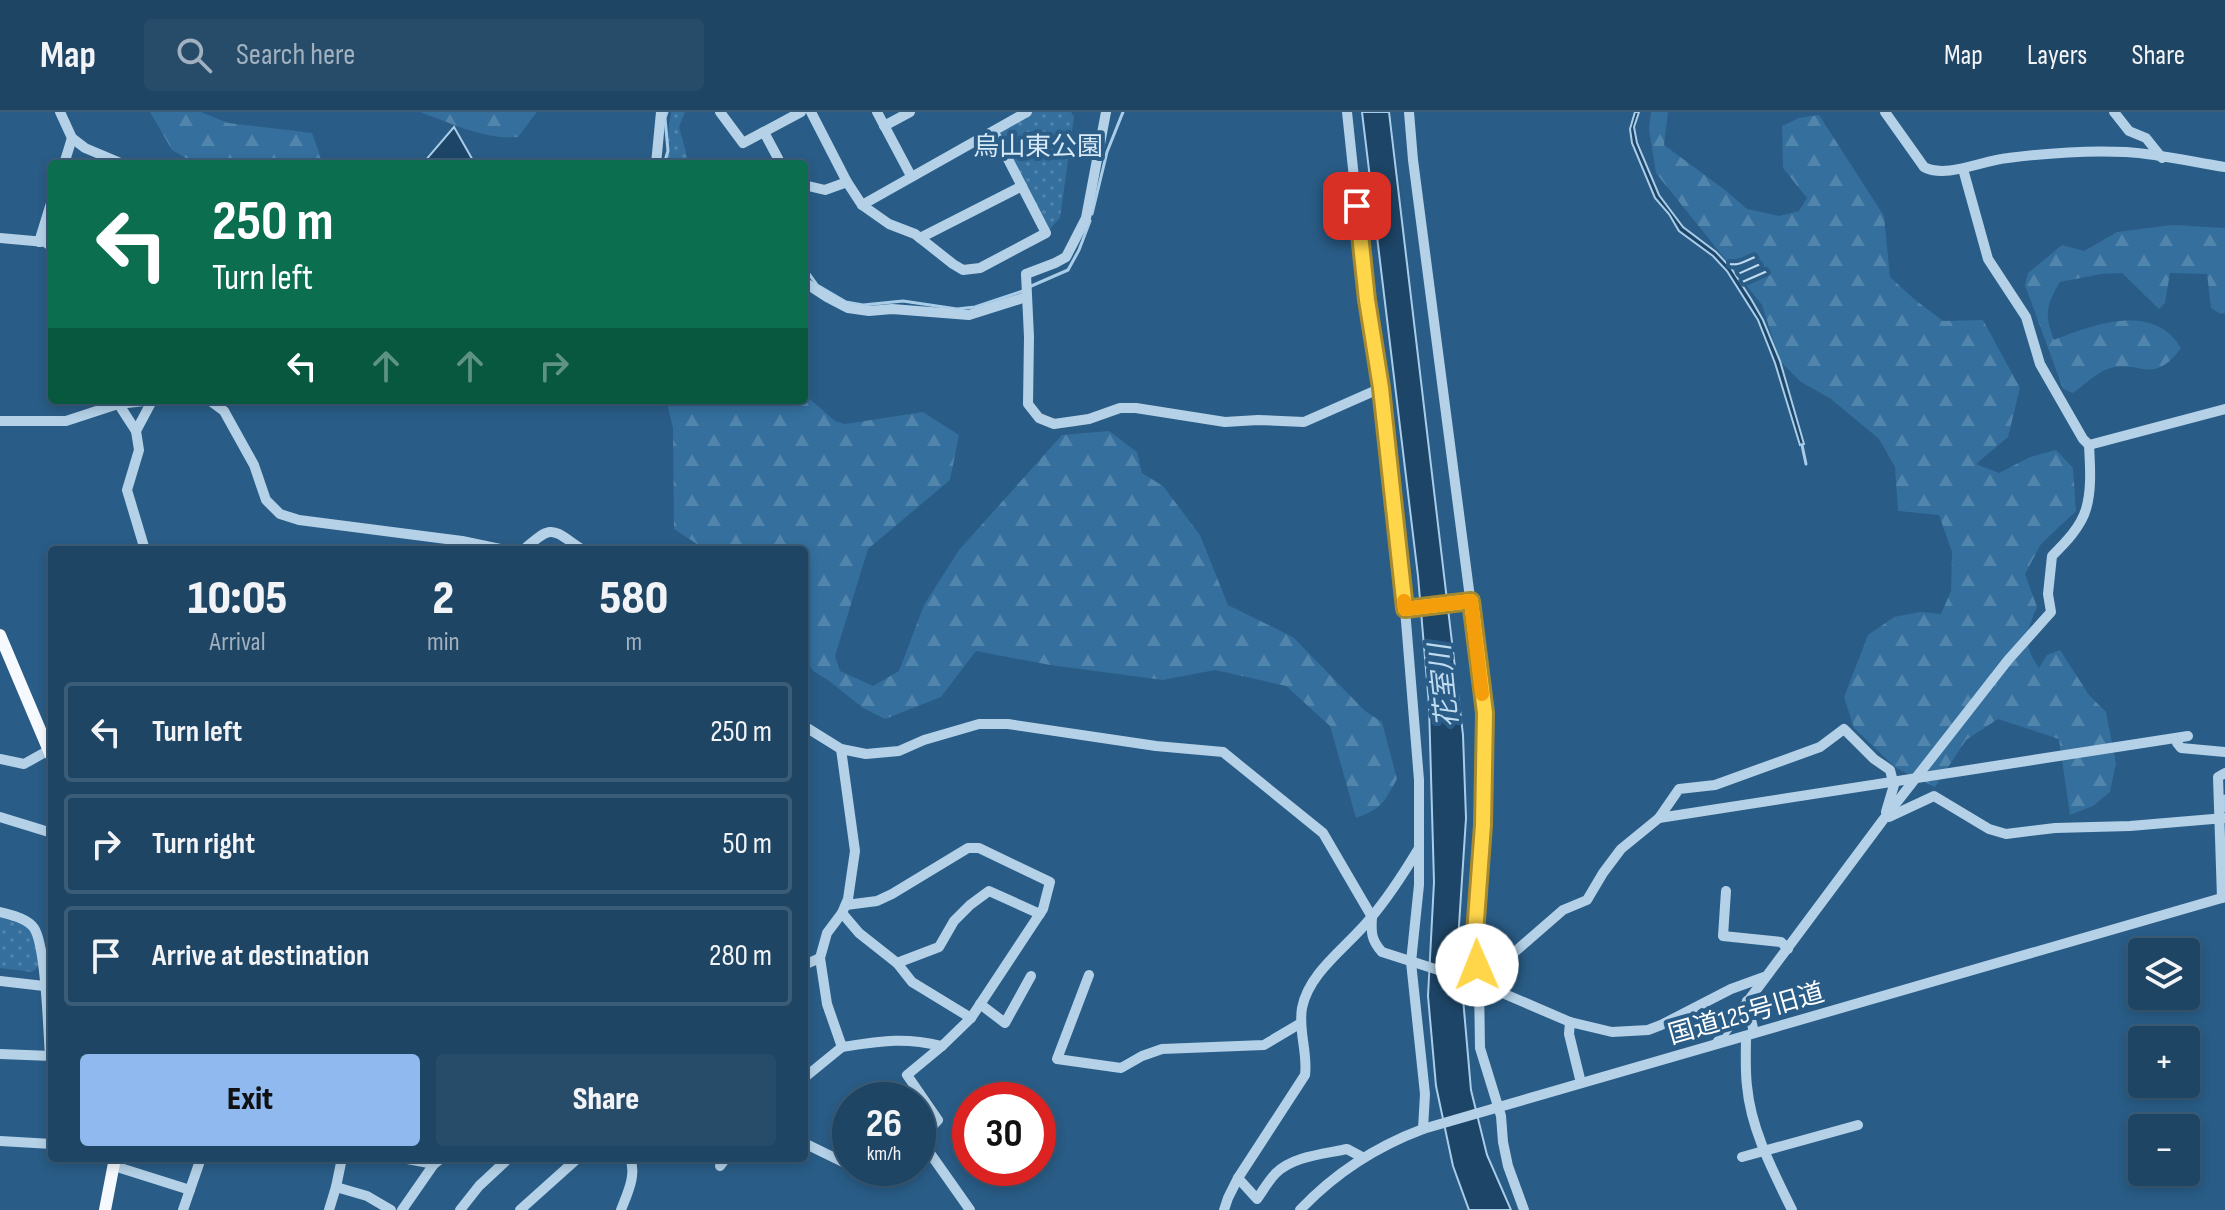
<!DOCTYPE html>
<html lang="en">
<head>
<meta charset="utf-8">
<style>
  body { margin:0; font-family:"Sofia Sans Condensed","Noto Sans JP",sans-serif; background:#274c6a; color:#f1f3f6; height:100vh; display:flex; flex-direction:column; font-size:30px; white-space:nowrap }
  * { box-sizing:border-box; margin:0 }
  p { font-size:26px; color:#a1b1bf }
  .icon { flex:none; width:44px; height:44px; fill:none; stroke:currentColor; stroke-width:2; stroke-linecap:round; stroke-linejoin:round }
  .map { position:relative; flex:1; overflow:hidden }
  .side { position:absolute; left:48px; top:434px; width:760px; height:616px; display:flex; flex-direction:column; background:#1f4564; border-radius:8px; box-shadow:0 4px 12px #0003,0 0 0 2px #3c5d78 }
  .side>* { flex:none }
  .banner { position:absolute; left:48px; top:48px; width:760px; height:244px; border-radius:8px; box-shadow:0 4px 12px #0003,0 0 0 2px #3c5d78; background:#0b6e4f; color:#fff; overflow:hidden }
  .buttons { position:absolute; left:2128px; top:826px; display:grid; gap:16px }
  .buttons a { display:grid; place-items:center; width:72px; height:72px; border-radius:8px; background:#1f4564; box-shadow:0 4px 12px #0003,0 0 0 2px #3c5d78; font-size:40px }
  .speed { position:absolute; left:832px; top:970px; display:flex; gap:16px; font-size:40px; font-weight:700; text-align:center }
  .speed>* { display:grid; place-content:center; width:104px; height:104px; border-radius:50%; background:#1f4564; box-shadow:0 4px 12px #0003,0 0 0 2px #3c5d78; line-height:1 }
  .speed small { font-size:20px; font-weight:400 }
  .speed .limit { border:12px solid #d22; background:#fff; color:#111 }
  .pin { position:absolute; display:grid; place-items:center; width:68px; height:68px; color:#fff; margin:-34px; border-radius:16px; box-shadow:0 4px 12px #0006 }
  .me { position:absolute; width:88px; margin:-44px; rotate:359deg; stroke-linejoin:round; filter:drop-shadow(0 0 6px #0008) }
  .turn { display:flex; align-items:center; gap:28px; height:168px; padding:0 32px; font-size:36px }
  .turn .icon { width:104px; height:104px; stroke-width:2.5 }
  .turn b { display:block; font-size:56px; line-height:68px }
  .lanes { display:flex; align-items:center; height:76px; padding:0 32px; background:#0003; justify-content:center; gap:40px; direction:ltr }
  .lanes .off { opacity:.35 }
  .eta { display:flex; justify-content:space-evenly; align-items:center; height:136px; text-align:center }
  .eta b { font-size:48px; font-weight:800; line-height:56px }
  .cta { display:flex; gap:16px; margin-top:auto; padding:16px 32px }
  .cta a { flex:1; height:92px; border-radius:8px; background:#90b9f0; color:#111; font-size:32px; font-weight:800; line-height:92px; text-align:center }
  .cta a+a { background:#274c6a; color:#f1f3f6 }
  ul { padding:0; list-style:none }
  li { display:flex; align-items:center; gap:24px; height:100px; margin:0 16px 12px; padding:0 16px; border:4px solid #3c5d78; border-radius:8px }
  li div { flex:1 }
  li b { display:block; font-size:30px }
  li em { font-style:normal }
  header { display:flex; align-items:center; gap:48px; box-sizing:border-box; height:112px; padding:0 40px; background:#1f4564; border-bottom:2px solid #3c5d78 }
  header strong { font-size:38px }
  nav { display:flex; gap:44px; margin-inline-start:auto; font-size:28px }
  .search { width:560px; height:72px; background:#274c6a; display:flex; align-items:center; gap:20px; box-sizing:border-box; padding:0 28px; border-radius:8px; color:#a1b1bf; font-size:30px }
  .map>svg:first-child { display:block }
  .forest { fill:url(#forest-firs) }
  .park { fill:url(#park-dots) }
  .water { fill:#1d4567; stroke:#a9cde8; stroke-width:2 }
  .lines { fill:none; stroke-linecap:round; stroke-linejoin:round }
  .stream { stroke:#a9cde8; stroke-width:3 }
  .minor { stroke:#b4d1e7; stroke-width:10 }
  .major { stroke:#f6fafe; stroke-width:12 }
  .route-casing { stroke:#a68a30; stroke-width:20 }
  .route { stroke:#ffd54a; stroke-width:14 }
  .slow { stroke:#f59e0b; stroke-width:14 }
  .labels { text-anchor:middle; stroke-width:8; stroke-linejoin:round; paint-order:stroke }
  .park-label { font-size:26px; fill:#d8e9f6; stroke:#295c86 }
  .street-label { font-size:26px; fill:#fff; stroke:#295c86 }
  .water-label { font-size:28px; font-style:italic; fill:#c0dbef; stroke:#295c86 }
</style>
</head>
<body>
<header>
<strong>Map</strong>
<div class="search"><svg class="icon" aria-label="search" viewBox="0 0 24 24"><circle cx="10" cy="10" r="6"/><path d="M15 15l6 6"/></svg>Search here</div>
<nav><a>Map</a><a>Layers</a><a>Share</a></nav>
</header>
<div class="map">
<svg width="2225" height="1098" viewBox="0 0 2225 1098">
  <defs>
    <pattern id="forest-firs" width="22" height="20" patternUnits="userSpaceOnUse" patternTransform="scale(2)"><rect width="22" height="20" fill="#346f9d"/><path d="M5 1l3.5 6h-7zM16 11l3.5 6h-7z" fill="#5285ac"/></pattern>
    <pattern id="park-dots" width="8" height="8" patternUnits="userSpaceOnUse" patternTransform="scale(2)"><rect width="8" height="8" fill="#346f9d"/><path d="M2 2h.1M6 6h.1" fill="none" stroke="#5285ac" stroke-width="1.8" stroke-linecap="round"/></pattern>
  </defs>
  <rect width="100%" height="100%" fill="#295c86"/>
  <g class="forest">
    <path d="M150,0H201L228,11L312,21L323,52H196L172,38Z"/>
    <path d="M420,0H537L518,25C484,28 451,11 420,0Z"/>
    <path d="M1651,0H1668L1664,33L1725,78L1747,97L1779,104L1799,99L1807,86L1783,56L1782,14L1799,6L1819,3L1884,104L1890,165L1914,187L1943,209L1983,208L2020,276L2008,325L1976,352L1999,361L2030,345L2056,338L2073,356L2076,399L2041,432L2025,462L2037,495C2026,521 2022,531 2039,556L2047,543L2060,538L2089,583L2106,600L2116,651L2110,680L2093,694L2070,703L2059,627L1998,607L1966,628L1935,675L1896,656L1854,616L1844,585L1868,523L1894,505L1920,500L1941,502L1951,479L1952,440L1939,403L1898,399L1895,355L1879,327L1831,287L1801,270L1780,249L1762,193L1656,61L1649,17Z"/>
    <path d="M2172,113L2225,116V201L2221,202L2211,196L2207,162L2170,161L2165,191L2159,197L2122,161L2101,162L2060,170C2046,194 2044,202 2054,228C2094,212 2154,190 2181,236C2151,277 2138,244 2105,258C2094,263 2083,274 2073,281L2063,277L2025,173L2028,161L2062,133L2084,139L2117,120Z"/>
    <path d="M804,282L835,309L845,312L923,300L959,323L950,368L868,437L835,544L840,559L873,574L899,559L924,493L959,438L1062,323L1109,319L1137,340L1142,361L1163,374L1200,423L1228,493L1293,525L1365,599L1382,610L1397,667C1384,690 1382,697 1356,706L1330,614L1286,574L1215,558L1163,568L1050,553L976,539L941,585L885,607L863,596L828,568L813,559L804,543V438H706L674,417L673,316L666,288H804Z"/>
  </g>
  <g class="park">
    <path d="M671,0H685L679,15L689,52H664Z"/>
    <path d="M1027,0H1071L1074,5L1060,106L1046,121L994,20Z"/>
    <path d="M0,803C33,813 37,819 39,854L32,860L0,856Z"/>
  </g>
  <g class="water">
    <path d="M1362,0H1389L1463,623L1466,706L1458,829L1471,978L1487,1043L1511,1098H1469L1453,1054L1436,974L1428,884L1434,770L1429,593L1418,464Z"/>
    <path d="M1635,0H1639L1634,15L1637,31L1659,83L1683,115L1716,140L1731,156L1751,187L1763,208L1780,249L1804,332L1800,333L1775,251L1758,208L1727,159L1713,144L1679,119L1669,102L1655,86L1632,31L1630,17Z"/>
    <path d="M454,15L475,52H424V50Z"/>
  </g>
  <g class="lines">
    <g class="stream">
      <path d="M664,52L668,39L665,6L667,0"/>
      <path d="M1092,102L1107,40L1123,0"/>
      <path d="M804,155L817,173L846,190L863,193L903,189L957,197L975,195L1023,179"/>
      <path d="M1029,175L1068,158L1079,138L1090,109"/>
      <path d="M1802,333L1806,352"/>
      <path d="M2224,684L2225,699"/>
    </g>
    <g class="minor">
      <path d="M60,0L72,26L85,36L123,52"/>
      <path d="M720,0L743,31L801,0"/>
      <path d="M811,0L847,70"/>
      <path d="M877,0L911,64"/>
      <path d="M1106,0L1086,106L1066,145L1055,151L1026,162L1029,225L1028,292L1039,306L1054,312L1089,307L1120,296H1136L1225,310L1258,308L1304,310L1381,276"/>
      <path d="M1347,0L1367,188L1381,276L1405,497L1419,668V773L1411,850L1425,982L1423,1017"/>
      <path d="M1409,0L1413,48L1485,601L1483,713L1474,835L1479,871L1480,936L1501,1004L1503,1030L1508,1054L1524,1098"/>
      <path d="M1885,0L1924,55C1946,67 1983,48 2008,46C2047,41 2088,38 2126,40C2159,42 2193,50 2225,55"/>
      <path d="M2114,0L2129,19L2146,26L2162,46"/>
      <path d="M884,14L910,0"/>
      <path d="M764,20L781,52"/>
      <path d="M64,52L72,26"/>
      <path d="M656,52L661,0"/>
      <path d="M804,73L825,78L847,70L862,93L889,112L915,122L953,152L963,158L980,156L1046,121L994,20"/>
      <path d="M862,93L1027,0"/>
      <path d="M0,126L45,130L52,135"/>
      <path d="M920,126L1022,74"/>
      <path d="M39,130L52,88"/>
      <path d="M804,170L827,185L848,196L869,199L892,197L969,203L1026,185"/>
      <path d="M116,288L136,319L139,338L127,378L145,438"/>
      <path d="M209,288L224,299L254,353L266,388L280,402L299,408L462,429L505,438"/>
      <path d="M0,309H66L118,292L154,288"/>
      <path d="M136,319L152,289"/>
      <path d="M2089,333L2225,297"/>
      <path d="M523,438C554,411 551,417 583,438"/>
      <path d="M1405,497L1471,489"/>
      <path d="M804,614L841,637L866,642L899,639L924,628L979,612H1008L1156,634L1223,640L1323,721L1372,805C1371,820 1371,828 1382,840L1479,871L1570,910L1612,920L1648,918L1661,913L1731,877L1764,865"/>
      <path d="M2177,631L2181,636L2225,640"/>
      <path d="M841,637L855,739L848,787L842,801L827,821L820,846L827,892L842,935C882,929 903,925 942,934"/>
      <path d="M0,647L24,652L49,638"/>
      <path d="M0,705L52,721"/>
      <path d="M1889,705L1934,684L1989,717L2006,722L2055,716L2130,714L2225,706"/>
      <path d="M1659,706L2188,624"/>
      <path d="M1726,779L1723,824L1781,830L1788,837"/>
      <path d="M2222,786L2218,665L2225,661"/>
      <path d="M846,793L877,789L892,782L968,736H979L1050,770L1043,797L971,906"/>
      <path d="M0,800C11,803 27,806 34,816C46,834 48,918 50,944"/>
      <path d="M842,801L859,821L897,851L912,870L971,906L942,934L907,963L938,1008L920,1027L970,1098"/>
      <path d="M897,851L939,835L954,809L970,793L989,779L1040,802"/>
      <path d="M804,853L820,846"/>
      <path d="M1089,863L1057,947L1121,956L1142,944L1162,937L1264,933L1301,911"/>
      <path d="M0,869L44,874"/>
      <path d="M1479,871L1563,798L1587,788L1603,761L1621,737L1659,706L1679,677L1715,673L1820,635L1844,617L1874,647L1890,658L1894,673L1886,700"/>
      <path d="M1747,889L1754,921"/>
      <path d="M980,892L1005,911L1031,864"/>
      <path d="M1570,910L1569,922L1581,971"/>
      <path d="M1746,924C1746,940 1745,957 1747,974C1751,1018 1773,1059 1792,1098"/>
      <path d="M1716,932L1883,708L2008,548L2051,500L2048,482L2052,444C2065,431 2081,415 2086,397C2092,377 2090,353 2089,333L2083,327L2040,252L2026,205L1988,147L1963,57"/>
      <path d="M0,942L52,944"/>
      <path d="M804,966L842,935"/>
      <path d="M0,1029L52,1032"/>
      <path d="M804,1031L843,1050L850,1048"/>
      <path d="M1742,1045L1858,1013"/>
      <path d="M402,1046L434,1052"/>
      <path d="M114,1054L190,1078"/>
      <path d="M720,1054L726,1046"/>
      <path d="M1238,1066L1257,1087C1263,1079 1268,1069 1276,1061C1293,1044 1324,1042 1347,1037L1362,1045"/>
      <path d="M336,1075L367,1084L391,1098"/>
      <path d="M183,1098L201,1046"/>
      <path d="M329,1098L336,1075L342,1046"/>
      <path d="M402,1098L434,1052L442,1046"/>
      <path d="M460,1098L479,1074L509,1046"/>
      <path d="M520,1098L578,1046"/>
      <path d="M621,1098C627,1082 637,1063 630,1046"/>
      <path d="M1224,1098L1228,1086L1238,1066L1305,963C1308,940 1298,919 1302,896C1309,860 1347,835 1369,808C1388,786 1404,761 1419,736"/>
      <path d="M1300,1098C1335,1061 1375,1035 1423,1017L2225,785"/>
    </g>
    <g class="major">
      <path d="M0,523L52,646"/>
      <path d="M105,1098L115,1046"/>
    </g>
  </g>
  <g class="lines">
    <g class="route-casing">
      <path id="route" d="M1357,94L1367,188L1381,276L1405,497L1471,489L1485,601L1483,713L1474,835L1477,853"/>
    </g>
    <use href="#route" class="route"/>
    <path class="slow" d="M1404,489L1405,497L1471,489L1482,582"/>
  </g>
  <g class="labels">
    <g class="park-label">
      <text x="1038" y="43">烏山東公園</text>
    </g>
    <g class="street-label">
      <text transform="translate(1746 901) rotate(-16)" y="9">国道125号旧道</text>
    </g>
    <g class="water-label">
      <text transform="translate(1747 155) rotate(52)" y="10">川</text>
      <text transform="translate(1443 574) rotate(-96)" y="10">花室川</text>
    </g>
  </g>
</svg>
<div class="buttons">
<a><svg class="icon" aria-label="layers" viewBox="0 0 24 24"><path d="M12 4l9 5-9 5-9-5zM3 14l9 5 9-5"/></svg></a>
<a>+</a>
<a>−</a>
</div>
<div class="speed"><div>26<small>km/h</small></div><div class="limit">30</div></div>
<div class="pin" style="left:1357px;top:94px;background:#d93025"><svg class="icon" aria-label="arrive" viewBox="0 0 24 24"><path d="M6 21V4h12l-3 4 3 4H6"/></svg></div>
<svg class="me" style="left:1477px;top:853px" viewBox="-20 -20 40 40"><circle r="19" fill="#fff"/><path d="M0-13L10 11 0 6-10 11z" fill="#ffd54a"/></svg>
<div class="banner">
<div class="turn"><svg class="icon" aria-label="left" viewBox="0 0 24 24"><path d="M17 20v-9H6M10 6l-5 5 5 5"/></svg><div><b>250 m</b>Turn left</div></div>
<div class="lanes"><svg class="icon" aria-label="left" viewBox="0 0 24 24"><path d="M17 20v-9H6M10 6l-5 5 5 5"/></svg><svg class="icon off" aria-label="ahead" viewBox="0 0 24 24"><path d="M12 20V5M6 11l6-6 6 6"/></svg><svg class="icon off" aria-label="ahead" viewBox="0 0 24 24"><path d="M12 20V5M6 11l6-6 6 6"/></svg><svg class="icon off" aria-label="right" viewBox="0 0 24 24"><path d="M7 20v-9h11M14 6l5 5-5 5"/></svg></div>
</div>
<section class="side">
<div class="eta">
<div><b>10:05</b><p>Arrival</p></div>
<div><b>2</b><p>min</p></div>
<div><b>580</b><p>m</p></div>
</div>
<ul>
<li><svg class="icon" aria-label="left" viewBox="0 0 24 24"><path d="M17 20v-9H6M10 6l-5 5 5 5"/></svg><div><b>Turn left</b></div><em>250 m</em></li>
<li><svg class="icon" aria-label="right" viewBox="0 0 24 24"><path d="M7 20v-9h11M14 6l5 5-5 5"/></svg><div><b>Turn right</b></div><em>50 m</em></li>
<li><svg class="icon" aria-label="arrive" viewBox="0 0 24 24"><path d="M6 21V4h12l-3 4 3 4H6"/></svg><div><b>Arrive at destination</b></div><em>280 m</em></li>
</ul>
<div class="cta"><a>Exit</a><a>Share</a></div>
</section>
</div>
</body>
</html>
